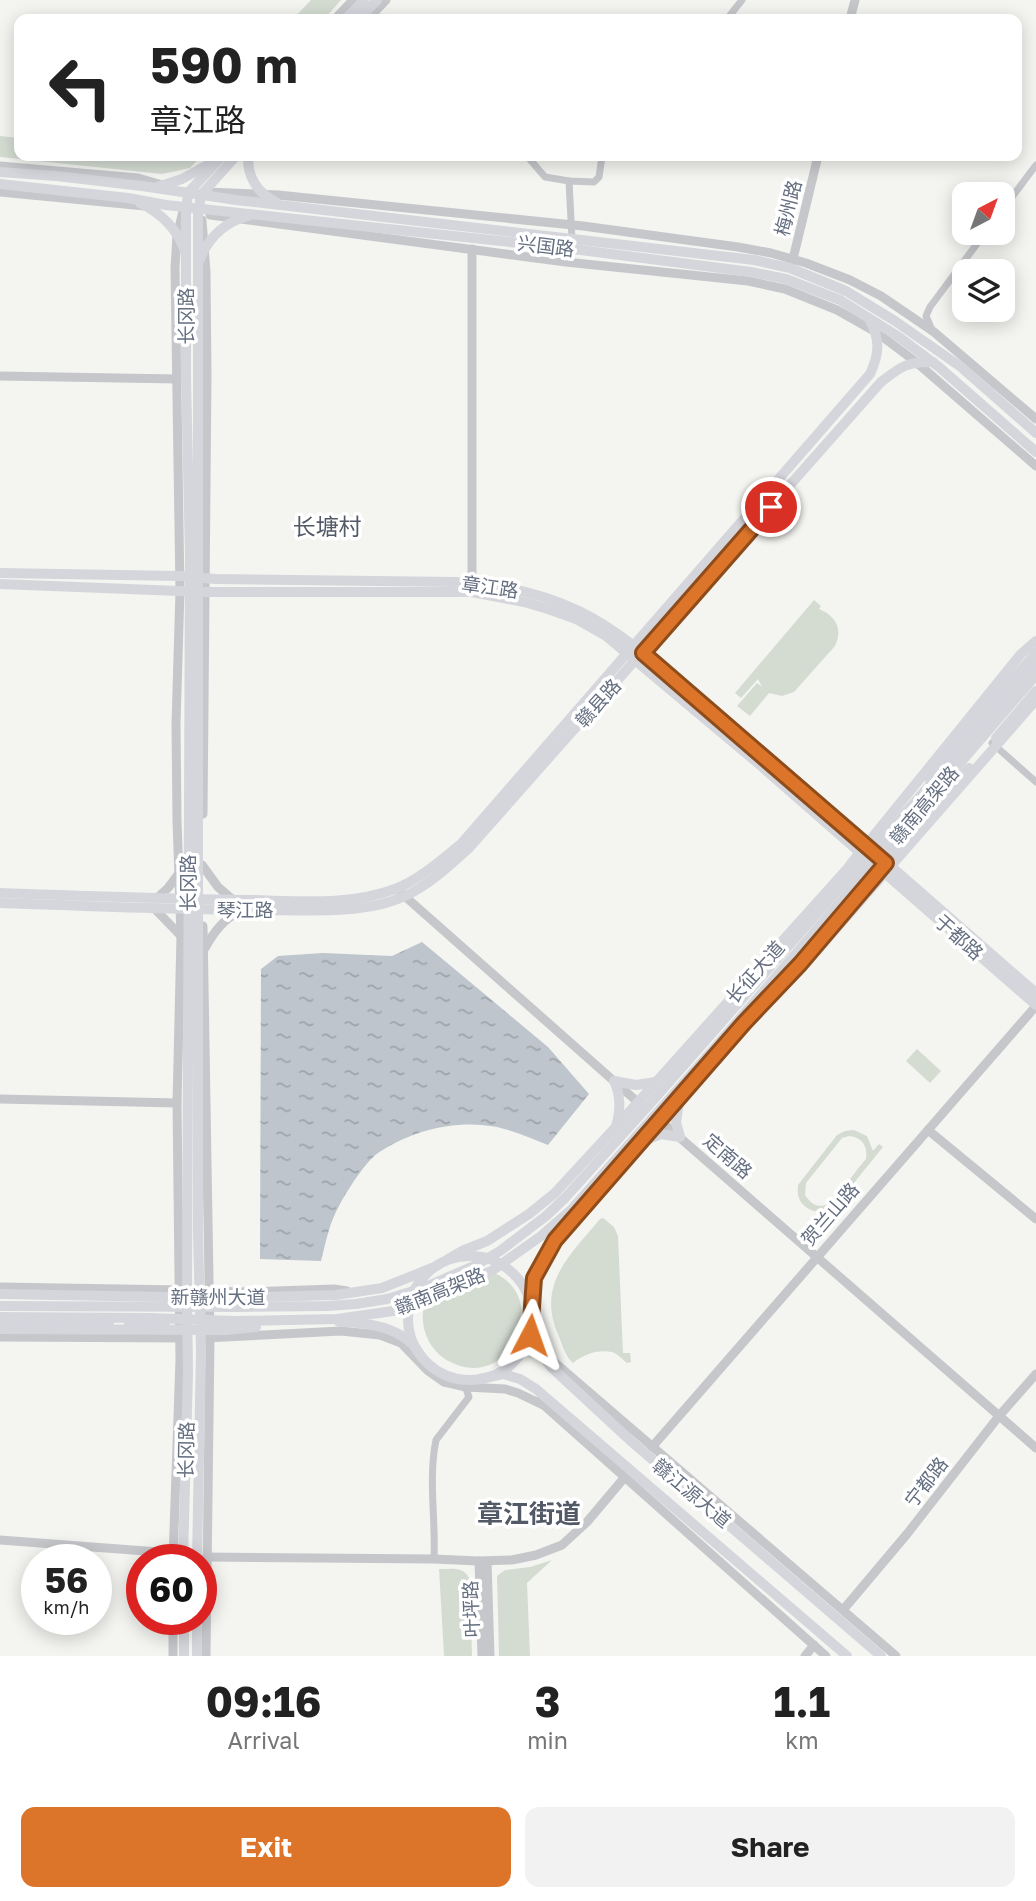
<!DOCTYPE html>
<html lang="en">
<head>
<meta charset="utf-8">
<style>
  body { margin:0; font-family:"Golos Text","Noto Sans SC",sans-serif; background:#f2f2f2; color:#222; height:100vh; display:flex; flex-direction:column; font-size:26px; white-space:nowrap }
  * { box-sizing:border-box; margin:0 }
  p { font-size:23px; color:#767676 }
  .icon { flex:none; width:38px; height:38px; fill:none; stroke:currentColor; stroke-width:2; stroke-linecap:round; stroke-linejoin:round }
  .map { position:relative; height:1656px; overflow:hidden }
  .drawer { display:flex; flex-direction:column; background:#fff; flex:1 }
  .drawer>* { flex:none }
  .hud { position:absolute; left:14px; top:14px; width:1008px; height:147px; border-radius:14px; box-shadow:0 4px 18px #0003; background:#fff; color:#222; overflow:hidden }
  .needle { width:46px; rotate:41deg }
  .controls { position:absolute; left:952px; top:182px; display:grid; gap:14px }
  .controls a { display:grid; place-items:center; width:63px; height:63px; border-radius:14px; background:#fff; box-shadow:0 4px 18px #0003; font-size:35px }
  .speed { position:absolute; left:21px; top:1544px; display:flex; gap:14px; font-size:35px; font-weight:700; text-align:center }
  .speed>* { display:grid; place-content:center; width:91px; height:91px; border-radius:50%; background:#fff; box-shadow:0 4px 18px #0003; line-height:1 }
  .speed small { font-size:18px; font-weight:400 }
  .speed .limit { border:10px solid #d22; background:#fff; color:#111 }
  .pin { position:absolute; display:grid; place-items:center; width:60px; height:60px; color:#fff; margin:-30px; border:4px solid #fff; border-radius:50%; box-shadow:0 2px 7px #0007 }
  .me { position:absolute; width:77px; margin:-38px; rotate:4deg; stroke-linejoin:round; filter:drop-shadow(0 0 5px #0008) }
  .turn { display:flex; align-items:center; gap:24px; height:147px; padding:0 21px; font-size:32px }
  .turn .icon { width:91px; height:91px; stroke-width:2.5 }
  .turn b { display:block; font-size:49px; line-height:60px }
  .eta { display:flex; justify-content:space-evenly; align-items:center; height:119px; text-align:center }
  .eta b { font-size:42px; font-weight:700; line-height:49px }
  .primary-button { display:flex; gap:14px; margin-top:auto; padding:14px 21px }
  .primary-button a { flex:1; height:80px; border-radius:14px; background:#dc752a; color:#fff; font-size:28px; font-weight:700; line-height:80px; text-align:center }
  .primary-button a+a { background:#f2f2f2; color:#222 }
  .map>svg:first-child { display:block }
  .green { fill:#d4dcd2; fill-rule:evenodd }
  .water { fill:url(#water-ripples) }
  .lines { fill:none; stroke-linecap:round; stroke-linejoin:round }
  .minor { stroke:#c5c7cb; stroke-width:7 }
  .tertiary { stroke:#c5c7cb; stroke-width:9 }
  .secondary { stroke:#d4d6dc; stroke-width:10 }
  .primary { stroke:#d4d6dc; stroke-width:10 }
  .trunk { stroke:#d4d6dc; stroke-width:10 }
  .route-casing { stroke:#8f4c1b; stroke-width:18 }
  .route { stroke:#dc752a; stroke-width:12 }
  .labels { text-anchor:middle; stroke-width:7; stroke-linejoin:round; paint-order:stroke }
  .street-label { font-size:19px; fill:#656f81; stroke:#fff }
  .quarter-label { font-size:23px; fill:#525a67; stroke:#fff }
  .district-label { font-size:26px; font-weight:bold; fill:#525a67; stroke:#fff }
</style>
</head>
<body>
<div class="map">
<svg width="1036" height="1656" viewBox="0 0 1036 1656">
  <defs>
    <pattern id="water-ripples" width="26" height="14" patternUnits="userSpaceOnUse" patternTransform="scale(1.75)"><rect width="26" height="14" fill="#bec5cc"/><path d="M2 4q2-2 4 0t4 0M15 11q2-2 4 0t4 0" fill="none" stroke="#9ea4ab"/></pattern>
  </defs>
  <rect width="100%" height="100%" fill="#f4f5f1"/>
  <g class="green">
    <path d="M311,0H341L324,19H293Z"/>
    <path d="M0,136L19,138V156H201L190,168L162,174L0,157Z"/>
    <path d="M814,600L821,606L819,609C836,616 843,629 835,646L794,692L782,696L769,693L750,716L737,706L757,683L762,687L758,679L741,698L735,693Z"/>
    <path d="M917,1049L941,1071L930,1083L906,1061Z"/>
    <path d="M854,1130L867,1136L873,1151L879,1144L883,1147L815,1231L809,1226L820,1212C804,1210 796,1201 798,1185L837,1135L845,1131ZM849,1136C862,1137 868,1146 866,1159C857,1169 838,1196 829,1203C819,1210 810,1203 805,1195L806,1183L842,1138Z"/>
    <path d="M603,1218L614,1227L618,1236L623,1353H630L631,1362L627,1363C622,1359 618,1354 612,1352C599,1349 583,1354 573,1363C565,1356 562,1344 558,1334C536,1284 571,1254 600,1219Z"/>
    <path d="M478,1268C561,1283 512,1401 445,1359C425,1346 417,1319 427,1297C428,1295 431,1289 433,1287C440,1281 467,1273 478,1268Z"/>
    <path d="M552,1560L527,1583L530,1656H499L497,1576L505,1570L530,1567Z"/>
    <path d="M439,1569C452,1569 465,1566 470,1580L472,1656H444Z"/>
  </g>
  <path class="water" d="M422,942L548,1047L589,1094L548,1145C531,1138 514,1131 497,1127C457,1119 412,1130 378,1153C363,1164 343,1197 335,1214C328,1229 325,1246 321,1261L260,1259L261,969L278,956L323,953L392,956Z"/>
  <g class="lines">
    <g class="minor">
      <path d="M727,19L742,0"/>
      <path d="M527,156L545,177L569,181L594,182L599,177L602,156"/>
      <path d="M569,181L572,239"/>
      <path d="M1003,209L1036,165"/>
      <path d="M932,330L926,316L930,307L985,233"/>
      <path d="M992,743L1036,782"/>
      <path d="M434,1559C436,1520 428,1479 436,1440L469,1397L463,1380"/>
    </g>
    <g class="tertiary">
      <path d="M335,19L353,0"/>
      <path d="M368,19L386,0"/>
      <path d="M850,19L855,0"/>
      <path d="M0,166L138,178L159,184"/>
      <path d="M0,192L145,206"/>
      <path d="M207,192L278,195L583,226L738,247L771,253L806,263L850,280L881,296L934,332L1036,419"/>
      <path d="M210,215L566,262L748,281L785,289L837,310L876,332L916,362L1036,466"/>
      <path d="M202,220L206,272L207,376L203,814"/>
      <path d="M792,263L818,156"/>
      <path d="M0,376L178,379"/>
      <path d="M472,590V249"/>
      <path d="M202,865L218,887L233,900"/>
      <path d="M400,892L641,1105"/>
      <path d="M156,899L168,888L180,872"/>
      <path d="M154,908L181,936"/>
      <path d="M203,926L210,1338L206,1656"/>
      <path d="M205,948C215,930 224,919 242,910"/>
      <path d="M0,1099L177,1103"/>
      <path d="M655,1116L1036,1448"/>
      <path d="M928,1130L1036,1219"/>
      <path d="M0,1287L182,1290"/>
      <path d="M207,1291L248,1292L334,1289L347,1291"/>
      <path d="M0,1337L184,1338"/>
      <path d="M205,1338L341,1331L380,1335L401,1343L427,1370L444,1382L466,1387L505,1389L518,1393L543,1405"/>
      <path d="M547,1356L896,1656"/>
      <path d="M539,1401L826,1656"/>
      <path d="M652,1447L1036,1006"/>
      <path d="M0,1540L172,1553"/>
      <path d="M206,1557L434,1559L479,1561L512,1560L536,1555L562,1545L587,1522L624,1478"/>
      <path d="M173,1559L180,1360L177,1103L181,936L177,820L176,724L180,591L175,268L177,236L183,211"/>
      <path d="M479,1561L482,1656"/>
      <path d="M487,1561L490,1656"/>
      <path d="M843,1610L907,1534L999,1416L1036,1374"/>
      <path d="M173,1619V1656"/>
      <path d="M805,1656L814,1645"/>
    </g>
    <g class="secondary">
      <path d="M0,573L180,576L215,579L456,582C498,584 541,593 579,611C598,620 617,633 634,646L872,850"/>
      <path d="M0,584L205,592H472L524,602L548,609L576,619L606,636L760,765L865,857"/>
      <path d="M886,862L1036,993"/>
      <path d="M880,869L1036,1005"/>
      <path d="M0,893C84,896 168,899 252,900C299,901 350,906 395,889C419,880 441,860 461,844L870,374C880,353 880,339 869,318"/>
      <path d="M0,903C87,906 175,910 262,910C306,910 364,915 405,896C429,885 449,866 469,848L881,382C900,367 908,361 933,362"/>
    </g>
    <g class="primary">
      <path d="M346,19L364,0"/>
      <path d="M359,19L377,0"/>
      <path d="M248,156C247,176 257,193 276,202"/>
      <path d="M0,172L56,176L142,186L236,200L754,260L790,268L846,291L895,321L961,367L1036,433"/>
      <path d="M0,184L128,198L166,205L565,248L751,272L786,279L840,300L899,337L939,367L1036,452"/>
      <path d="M157,187L182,179L209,164"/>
      <path d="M140,203C161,213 177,229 185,251"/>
      <path d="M200,259C209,237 225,222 248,216"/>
      <path d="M996,738L1036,691"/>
      <path d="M927,777L1036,653"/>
      <path d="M821,938L969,768"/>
      <path d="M761,1005L555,1240L534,1278L531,1331L539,1350L551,1367L632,1442L881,1656"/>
      <path d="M614,1081C621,1096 621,1110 616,1126"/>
      <path d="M614,1081L636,1085L656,1082"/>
      <path d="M646,1140L661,1134L680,1137L676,1122L679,1101"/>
      <circle cx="470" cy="1318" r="62"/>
      <path d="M448,1259L462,1251L487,1241L529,1214L555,1193L615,1128L855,860"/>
      <path d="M0,1294L221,1298L336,1295L382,1288L432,1268"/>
      <path d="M339,1322C362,1322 393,1326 411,1343C415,1346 418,1352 422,1357"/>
      <path d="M129,1323L165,1324"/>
      <path d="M0,1324L109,1323"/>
      <path d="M480,1379L503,1374L520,1379L536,1389L847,1656"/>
      <path d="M183,1559L188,1372L187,1298L190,557L186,378V212L188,193L222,156"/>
      <path d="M197,1559L201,1351L198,1233V213L201,195L236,156"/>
      <path d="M184,1619V1656"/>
      <path d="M197,1619V1656"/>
    </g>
    <g class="trunk">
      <path d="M850,865L1021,654L1036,641"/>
      <path d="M756,1009L806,963L1036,700"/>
      <path d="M0,1306L238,1307L327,1306L356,1304L387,1299L423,1288L476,1265L500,1251L546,1216L565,1198L649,1105L1036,664"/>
      <path d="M0,1317L150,1318L235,1321L337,1319L393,1311L443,1293L493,1270L541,1236L571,1210L718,1044L1036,675"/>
      <path d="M0,1329L226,1330L256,1327"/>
    </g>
  </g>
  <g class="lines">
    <g class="route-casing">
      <path id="route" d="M530,1335L534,1278L555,1240L744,1023L800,964L886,863L643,653L771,507"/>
    </g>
    <use href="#route" class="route"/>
  </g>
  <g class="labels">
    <g class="street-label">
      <text transform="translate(788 208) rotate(-76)" y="7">梅州路</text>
      <text transform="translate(546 246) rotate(7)" y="7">兴国路</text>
      <text transform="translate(186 316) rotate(-90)" y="7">长冈路</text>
      <text transform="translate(490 587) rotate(8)" y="7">章江路</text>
      <text transform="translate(598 703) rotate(-48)" y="7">赣县路</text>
      <text transform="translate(924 805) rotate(-50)" y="7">赣南高架路</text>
      <text transform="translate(188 883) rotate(-90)" y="7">长冈路</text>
      <text x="245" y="917">琴江路</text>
      <text transform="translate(959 937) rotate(42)" y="7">于都路</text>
      <text transform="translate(755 972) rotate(-48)" y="7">长征大道</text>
      <text transform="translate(728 1156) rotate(41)" y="7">定南路</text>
      <text transform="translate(830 1214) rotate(-49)" y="7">贺兰山路</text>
      <text transform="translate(440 1291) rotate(-22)" y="7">赣南高架路</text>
      <text x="218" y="1304">新赣州大道</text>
      <text transform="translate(186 1450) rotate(-89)" y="7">长冈路</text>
      <text transform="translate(926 1482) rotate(-52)" y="7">宁都路</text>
      <text transform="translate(692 1493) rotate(40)" y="7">赣江源大道</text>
      <text transform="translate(471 1609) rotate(-92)" y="7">叶坪路</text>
    </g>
    <g class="quarter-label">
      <text x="327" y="535">长塘村</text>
    </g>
    <g class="district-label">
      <text x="529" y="1523">章江街道</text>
    </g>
  </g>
</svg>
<div class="controls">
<a><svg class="needle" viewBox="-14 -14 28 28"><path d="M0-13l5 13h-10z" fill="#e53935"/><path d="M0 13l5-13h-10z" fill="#767676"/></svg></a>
<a><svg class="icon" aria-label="layers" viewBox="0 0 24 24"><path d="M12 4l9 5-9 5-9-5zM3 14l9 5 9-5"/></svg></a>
</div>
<div class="speed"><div>56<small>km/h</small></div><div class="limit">60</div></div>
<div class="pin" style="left:771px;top:507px;background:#d93025"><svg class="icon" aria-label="arrive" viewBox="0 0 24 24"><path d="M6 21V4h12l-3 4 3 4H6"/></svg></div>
<svg class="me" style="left:530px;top:1335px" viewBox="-20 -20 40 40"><path d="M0-17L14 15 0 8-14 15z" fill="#dc752a" stroke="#fff" stroke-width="4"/></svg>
<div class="hud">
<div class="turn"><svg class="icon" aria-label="left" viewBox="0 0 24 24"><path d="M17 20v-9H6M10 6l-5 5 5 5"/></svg><div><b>590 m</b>章江路</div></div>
</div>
</div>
<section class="drawer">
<div class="eta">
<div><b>09:16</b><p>Arrival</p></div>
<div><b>3</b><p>min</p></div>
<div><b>1.1</b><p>km</p></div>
</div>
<div class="primary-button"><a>Exit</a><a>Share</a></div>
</section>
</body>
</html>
